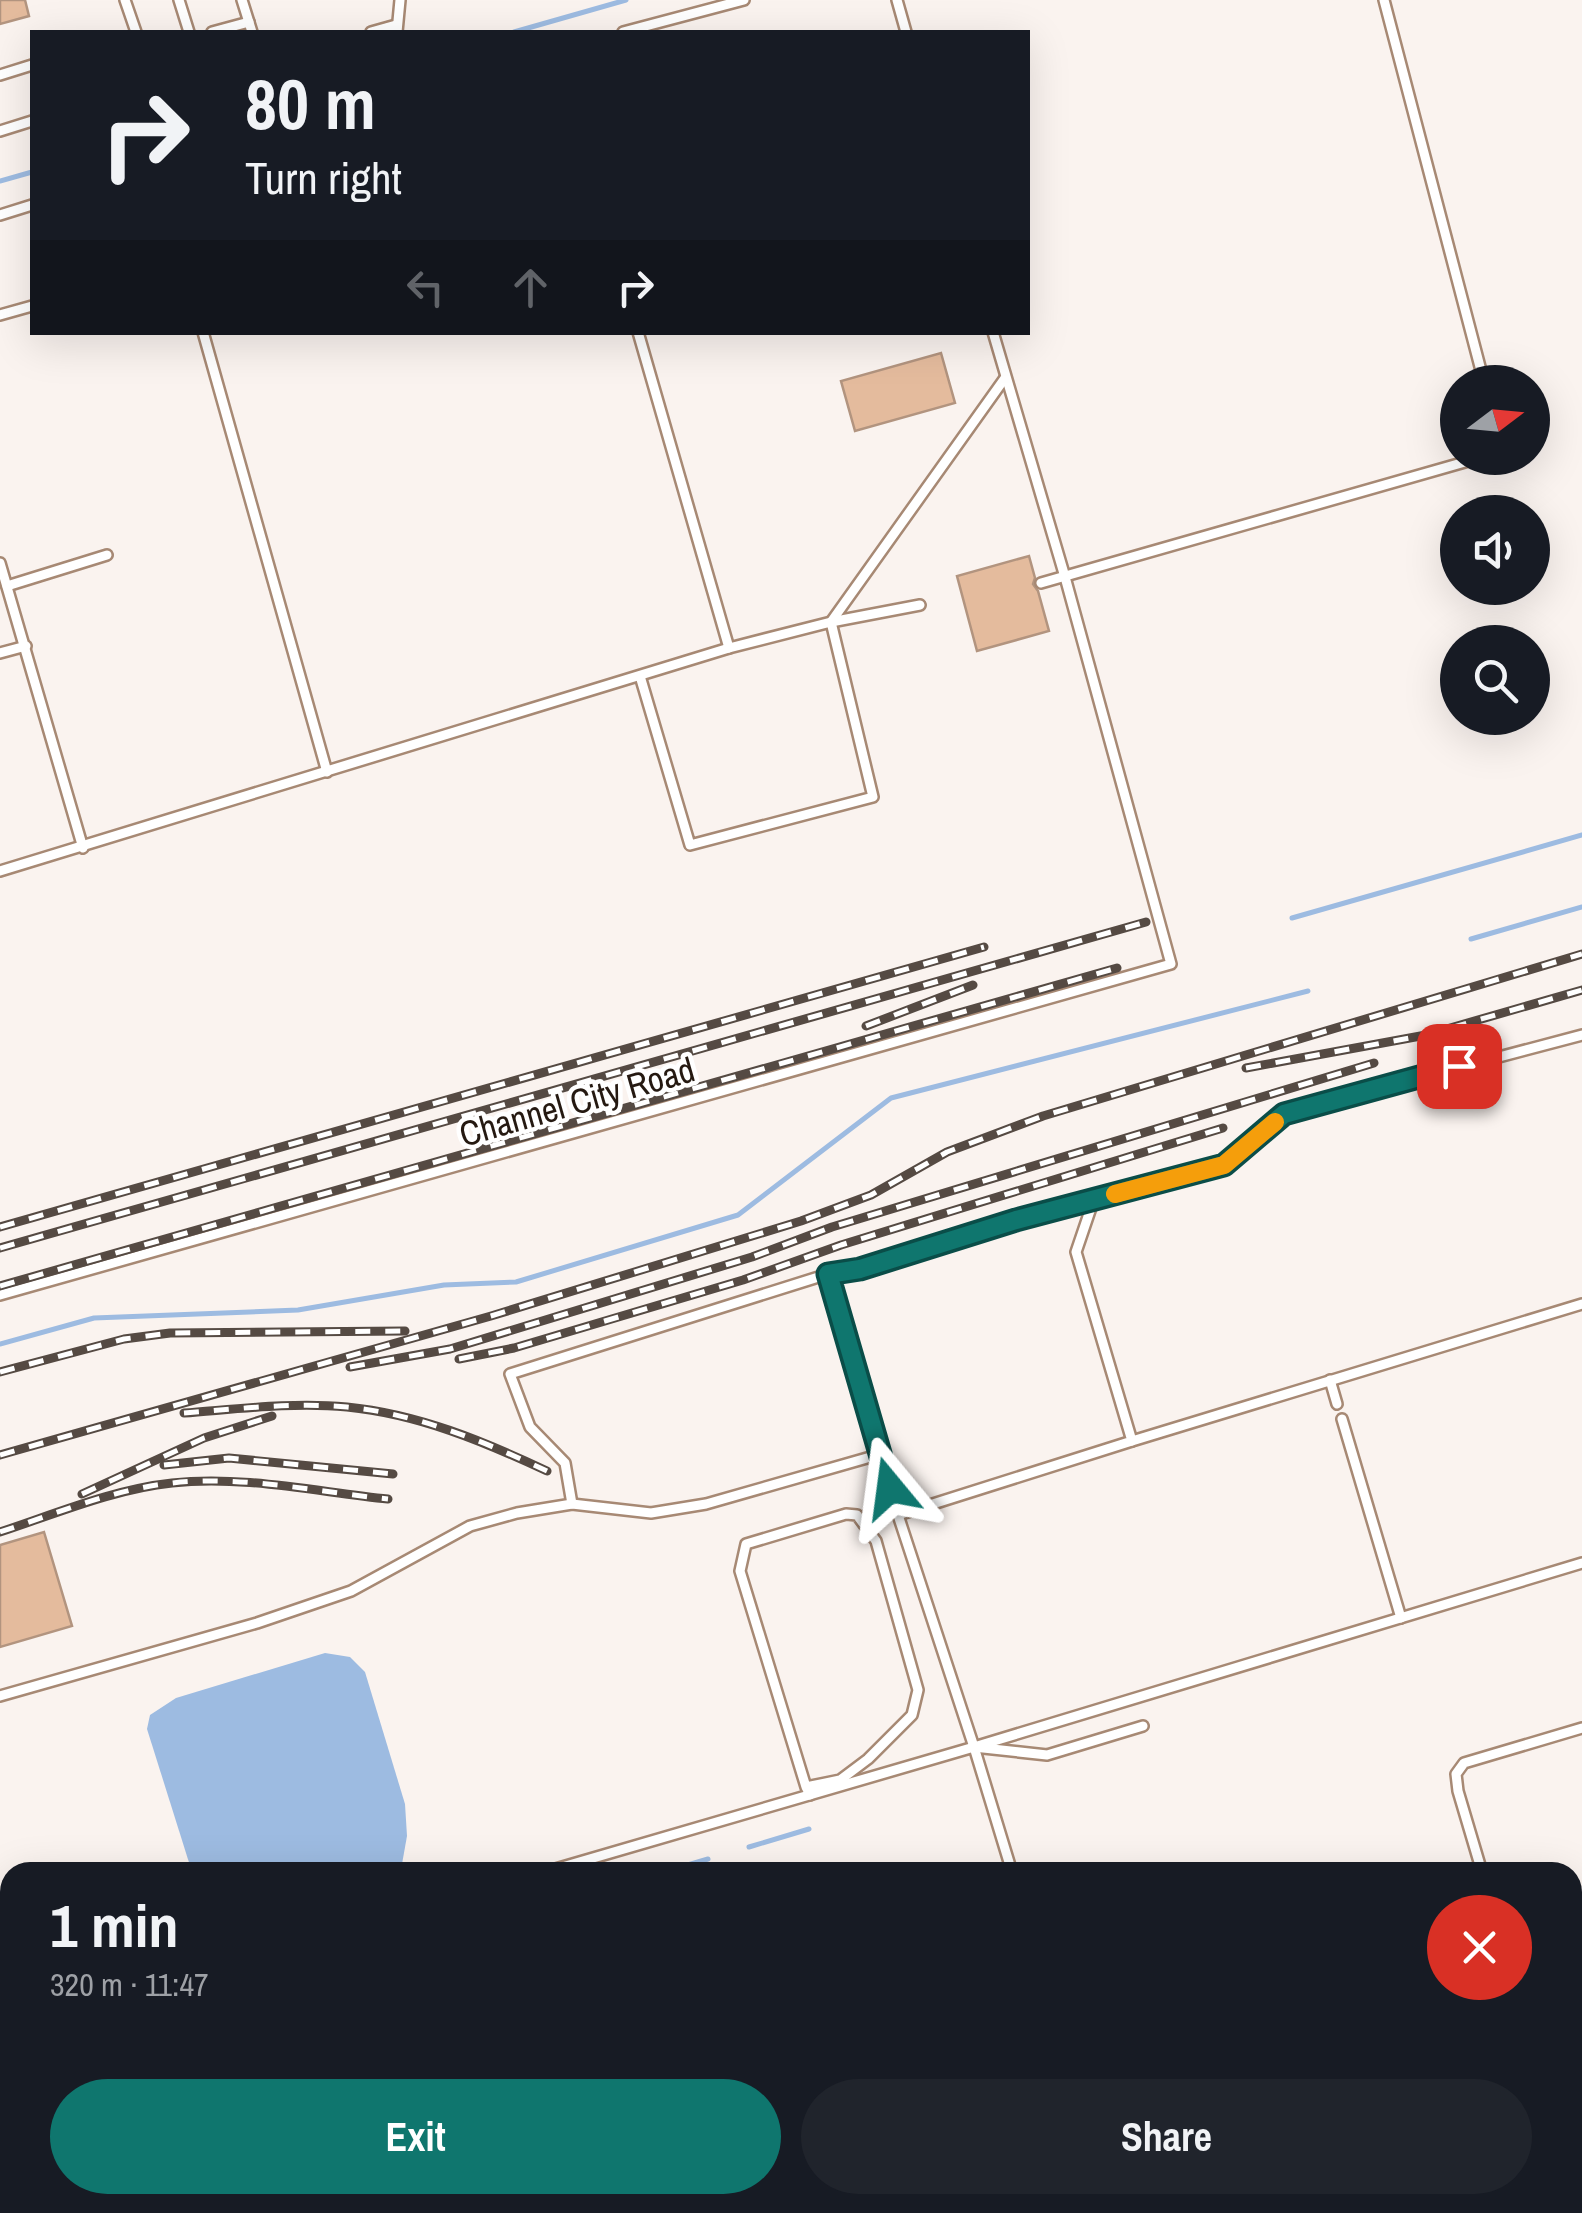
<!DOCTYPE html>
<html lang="en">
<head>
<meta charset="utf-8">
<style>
  body { margin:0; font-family:"Archivo Narrow",sans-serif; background:#20242c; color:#f1f3f6; height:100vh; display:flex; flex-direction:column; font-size:38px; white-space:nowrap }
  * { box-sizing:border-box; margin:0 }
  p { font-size:32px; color:#9ea1a6 }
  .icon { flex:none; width:55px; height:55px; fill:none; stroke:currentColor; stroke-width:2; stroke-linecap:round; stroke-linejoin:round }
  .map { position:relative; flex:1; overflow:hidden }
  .details { position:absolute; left:0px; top:1862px; width:1582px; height:352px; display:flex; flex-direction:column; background:#171b24; border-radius:30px 30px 0 0; box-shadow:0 10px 40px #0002 }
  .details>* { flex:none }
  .banner { position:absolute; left:30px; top:30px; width:1000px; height:305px; border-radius:0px; box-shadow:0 10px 40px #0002; background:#171b24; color:#f1f3f6; overflow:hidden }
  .needle { width:65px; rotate:74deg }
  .controls { position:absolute; left:1440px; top:365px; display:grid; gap:20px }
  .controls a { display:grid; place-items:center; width:110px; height:110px; border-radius:50%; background:#171b24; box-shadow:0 10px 40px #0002; font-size:50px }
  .pin { position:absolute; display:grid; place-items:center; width:85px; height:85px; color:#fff; margin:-42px; border-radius:20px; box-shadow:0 5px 15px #0006 }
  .me { position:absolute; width:110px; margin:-55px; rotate:344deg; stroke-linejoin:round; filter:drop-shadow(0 0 8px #0008) }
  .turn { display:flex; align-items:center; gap:35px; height:210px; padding:0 50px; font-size:45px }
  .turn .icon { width:130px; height:130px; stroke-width:2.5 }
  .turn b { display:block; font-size:70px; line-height:85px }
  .lanes { display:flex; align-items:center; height:95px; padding:0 50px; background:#0003; justify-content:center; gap:50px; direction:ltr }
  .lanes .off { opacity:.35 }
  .round { display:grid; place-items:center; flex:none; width:105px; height:105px; border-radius:52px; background:#20242c }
  .overview { display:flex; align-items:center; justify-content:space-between; height:170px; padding:0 50px }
  h1 { font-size:60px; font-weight:700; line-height:75px }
  .action { display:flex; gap:20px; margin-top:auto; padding:20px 50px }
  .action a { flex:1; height:115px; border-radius:60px; background:#0f766e; color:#fff; font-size:40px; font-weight:700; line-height:115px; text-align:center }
  .action a+a { background:#20242c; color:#f1f3f6 }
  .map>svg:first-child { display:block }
  .water { fill:#9dbbe1 }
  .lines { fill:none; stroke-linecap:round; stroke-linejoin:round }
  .stream { stroke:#9dbbe1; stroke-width:5 }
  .building { fill:#e4bb9d; stroke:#b2947f; stroke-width:2.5 }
  .lane-casing { stroke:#a78974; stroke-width:14 }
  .lane { stroke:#fff; stroke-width:9 }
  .rail-casing { stroke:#554a43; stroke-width:9 }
  .rail { stroke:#fff; stroke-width:5; stroke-dasharray:15; stroke-linecap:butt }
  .route-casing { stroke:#0a4d48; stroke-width:25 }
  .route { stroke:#0f766e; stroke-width:18 }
  .slow { stroke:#f59e0b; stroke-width:18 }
  .labels { text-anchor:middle; stroke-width:9; stroke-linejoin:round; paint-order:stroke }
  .street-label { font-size:35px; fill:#251911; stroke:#fff }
</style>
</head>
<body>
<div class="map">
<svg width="1582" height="2213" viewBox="0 0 1582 2213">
  <rect width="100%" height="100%" fill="#faf3ef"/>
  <path class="water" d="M325,1653L350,1657L365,1672L405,1804L407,1836L402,1864L383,1872H192L147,1729L150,1715L176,1698Z"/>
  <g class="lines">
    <g class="stream">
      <path d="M514,32L626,0"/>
      <path d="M0,181L32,172"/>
      <path d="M1292,918L1582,835"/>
      <path d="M1471,939L1582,907"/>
      <path d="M0,1344L94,1318L298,1310L444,1285L516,1282L738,1215L891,1098L1308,991"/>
      <path d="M749,1847L809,1829"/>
      <path d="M664,1872L708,1859"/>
      <path d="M8,2071H10"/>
    </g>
  </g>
  <g class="building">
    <path d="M0,0H25L29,16L0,24Z"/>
    <path d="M941,353L955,403L855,431L841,381Z"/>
    <path d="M1029,556L1035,578L1033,584L1038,591L1049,631L977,651L957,576Z"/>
    <path d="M44,1532L72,1626L0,1647V1545Z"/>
  </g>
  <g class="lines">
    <g class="lane-casing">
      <g id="lane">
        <path d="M125,0L136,32"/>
        <path d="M179,0L189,32"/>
        <path d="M242,0L252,32"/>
        <path d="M897,0L906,32"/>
        <path d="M1384,0L1484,382"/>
        <path d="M212,32L249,22"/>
        <path d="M371,32L396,25"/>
        <path d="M397,32L400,0"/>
        <path d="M623,32L744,0"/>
        <path d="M0,75L32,65"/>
        <path d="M0,131L32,121"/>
        <path d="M0,215L32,205"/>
        <path d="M0,315L32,306"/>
        <path d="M203,332L327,772"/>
        <path d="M638,332L729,648"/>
        <path d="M0,563L83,848"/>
        <path d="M1041,583L1479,458"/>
        <path d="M7,586L107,555"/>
        <path d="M0,653L26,646"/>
        <path d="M640,676L690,845L873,797L831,622L1005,378"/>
        <path d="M0,871L729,648L831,622L920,605"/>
        <path d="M828,1274L898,1515L974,1747L1012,1872"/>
        <path d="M0,1295L1171,964L1065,577L993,332"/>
        <path d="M1330,1380L1337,1404"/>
        <path d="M1342,1419L1401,1618"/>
        <path d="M1132,1441L1582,1304"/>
        <path d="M572,1504L651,1513L706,1504L881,1454"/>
        <path d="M898,1515L1132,1441L1076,1252L1094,1199"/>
        <path d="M862,1521L890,1488"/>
        <path d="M0,1696L257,1623L351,1591L470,1526L517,1513L572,1504L565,1463L530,1427L510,1374L828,1274L860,1269L1016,1219L1224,1165L1284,1114L1582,1035"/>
        <path d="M974,1747L1582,1563"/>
        <path d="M806,1787L840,1780L868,1759L912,1715L918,1690L876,1541L857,1515L846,1514L746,1544L740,1571L806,1787L810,1795"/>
        <path d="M545,1872L974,1747L1047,1755L1143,1726"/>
        <path d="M1482,1872L1458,1791L1456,1774L1464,1763L1582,1728"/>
        <path d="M1572,1986L1582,1983"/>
        <path d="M0,2031L10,2028"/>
        <path d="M0,2134L10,2170"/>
        <path d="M20,2205L22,2213"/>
        <path d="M510,2205L515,2213"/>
        <path d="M1066,2205L1080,2213"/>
        <path d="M578,2213L606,2205"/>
      </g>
    </g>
    <use href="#lane" class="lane"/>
    <g class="rail-casing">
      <g id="rail">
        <path d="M866,1026L973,985"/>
        <path d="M1246,1068L1426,1035L1582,990"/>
        <path d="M0,1227L984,947"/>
        <path d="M0,1248L1146,922"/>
        <path d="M0,1286L1117,968"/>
        <path d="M459,1359L514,1348L743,1280L841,1245L1223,1128"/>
        <path d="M350,1367L450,1349L752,1257L832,1227L1374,1063"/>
        <path d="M0,1372L124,1339L170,1333L405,1331"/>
        <path d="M184,1413C238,1409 293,1402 347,1407C418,1414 483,1441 547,1471"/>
        <path d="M0,1455L491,1316L801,1221L871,1195L947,1152L1043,1116L1582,954"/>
        <path d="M164,1465L229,1458L393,1474"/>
        <path d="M82,1494L204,1438L272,1416"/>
        <path d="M0,1532C55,1514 114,1489 172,1483C242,1475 318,1492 388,1499"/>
      </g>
    </g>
    <use href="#rail" class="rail"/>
  </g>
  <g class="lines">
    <g class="route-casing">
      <path id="route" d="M890,1488L828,1274L860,1269L1016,1220L1224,1165L1284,1114L1459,1066"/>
    </g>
    <use href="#route" class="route"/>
    <path class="slow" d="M1115,1194L1224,1165L1275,1122"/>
  </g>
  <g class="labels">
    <g class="street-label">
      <text transform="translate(577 1102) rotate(-16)" y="12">Channel City Road</text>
    </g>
  </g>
</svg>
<div class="controls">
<a><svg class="needle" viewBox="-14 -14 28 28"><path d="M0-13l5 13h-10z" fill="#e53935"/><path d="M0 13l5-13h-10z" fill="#9ea1a6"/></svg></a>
<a><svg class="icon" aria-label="sound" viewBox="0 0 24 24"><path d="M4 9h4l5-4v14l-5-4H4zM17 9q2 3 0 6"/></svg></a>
<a><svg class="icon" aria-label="search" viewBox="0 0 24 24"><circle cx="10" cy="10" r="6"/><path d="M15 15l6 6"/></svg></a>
</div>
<div class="pin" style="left:1459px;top:1066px;background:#d93025"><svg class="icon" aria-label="arrive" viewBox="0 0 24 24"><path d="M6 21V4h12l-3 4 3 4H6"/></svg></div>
<svg class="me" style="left:890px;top:1488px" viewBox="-20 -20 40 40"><path d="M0-17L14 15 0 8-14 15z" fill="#0f766e" stroke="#fff" stroke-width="4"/></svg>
<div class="banner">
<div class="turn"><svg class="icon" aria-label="right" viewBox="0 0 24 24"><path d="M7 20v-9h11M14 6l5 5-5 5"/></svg><div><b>80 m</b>Turn right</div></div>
<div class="lanes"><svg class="icon off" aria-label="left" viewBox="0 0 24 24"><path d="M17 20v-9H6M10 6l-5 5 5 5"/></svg><svg class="icon off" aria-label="ahead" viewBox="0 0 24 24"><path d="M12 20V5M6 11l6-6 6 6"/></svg><svg class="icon" aria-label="right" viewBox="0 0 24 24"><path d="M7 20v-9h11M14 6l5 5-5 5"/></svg></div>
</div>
<section class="details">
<div class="overview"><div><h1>1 min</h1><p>320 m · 11:47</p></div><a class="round" style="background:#d93025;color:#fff"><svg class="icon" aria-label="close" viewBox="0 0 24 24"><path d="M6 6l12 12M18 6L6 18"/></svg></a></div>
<div class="action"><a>Exit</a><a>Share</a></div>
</section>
</div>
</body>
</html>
